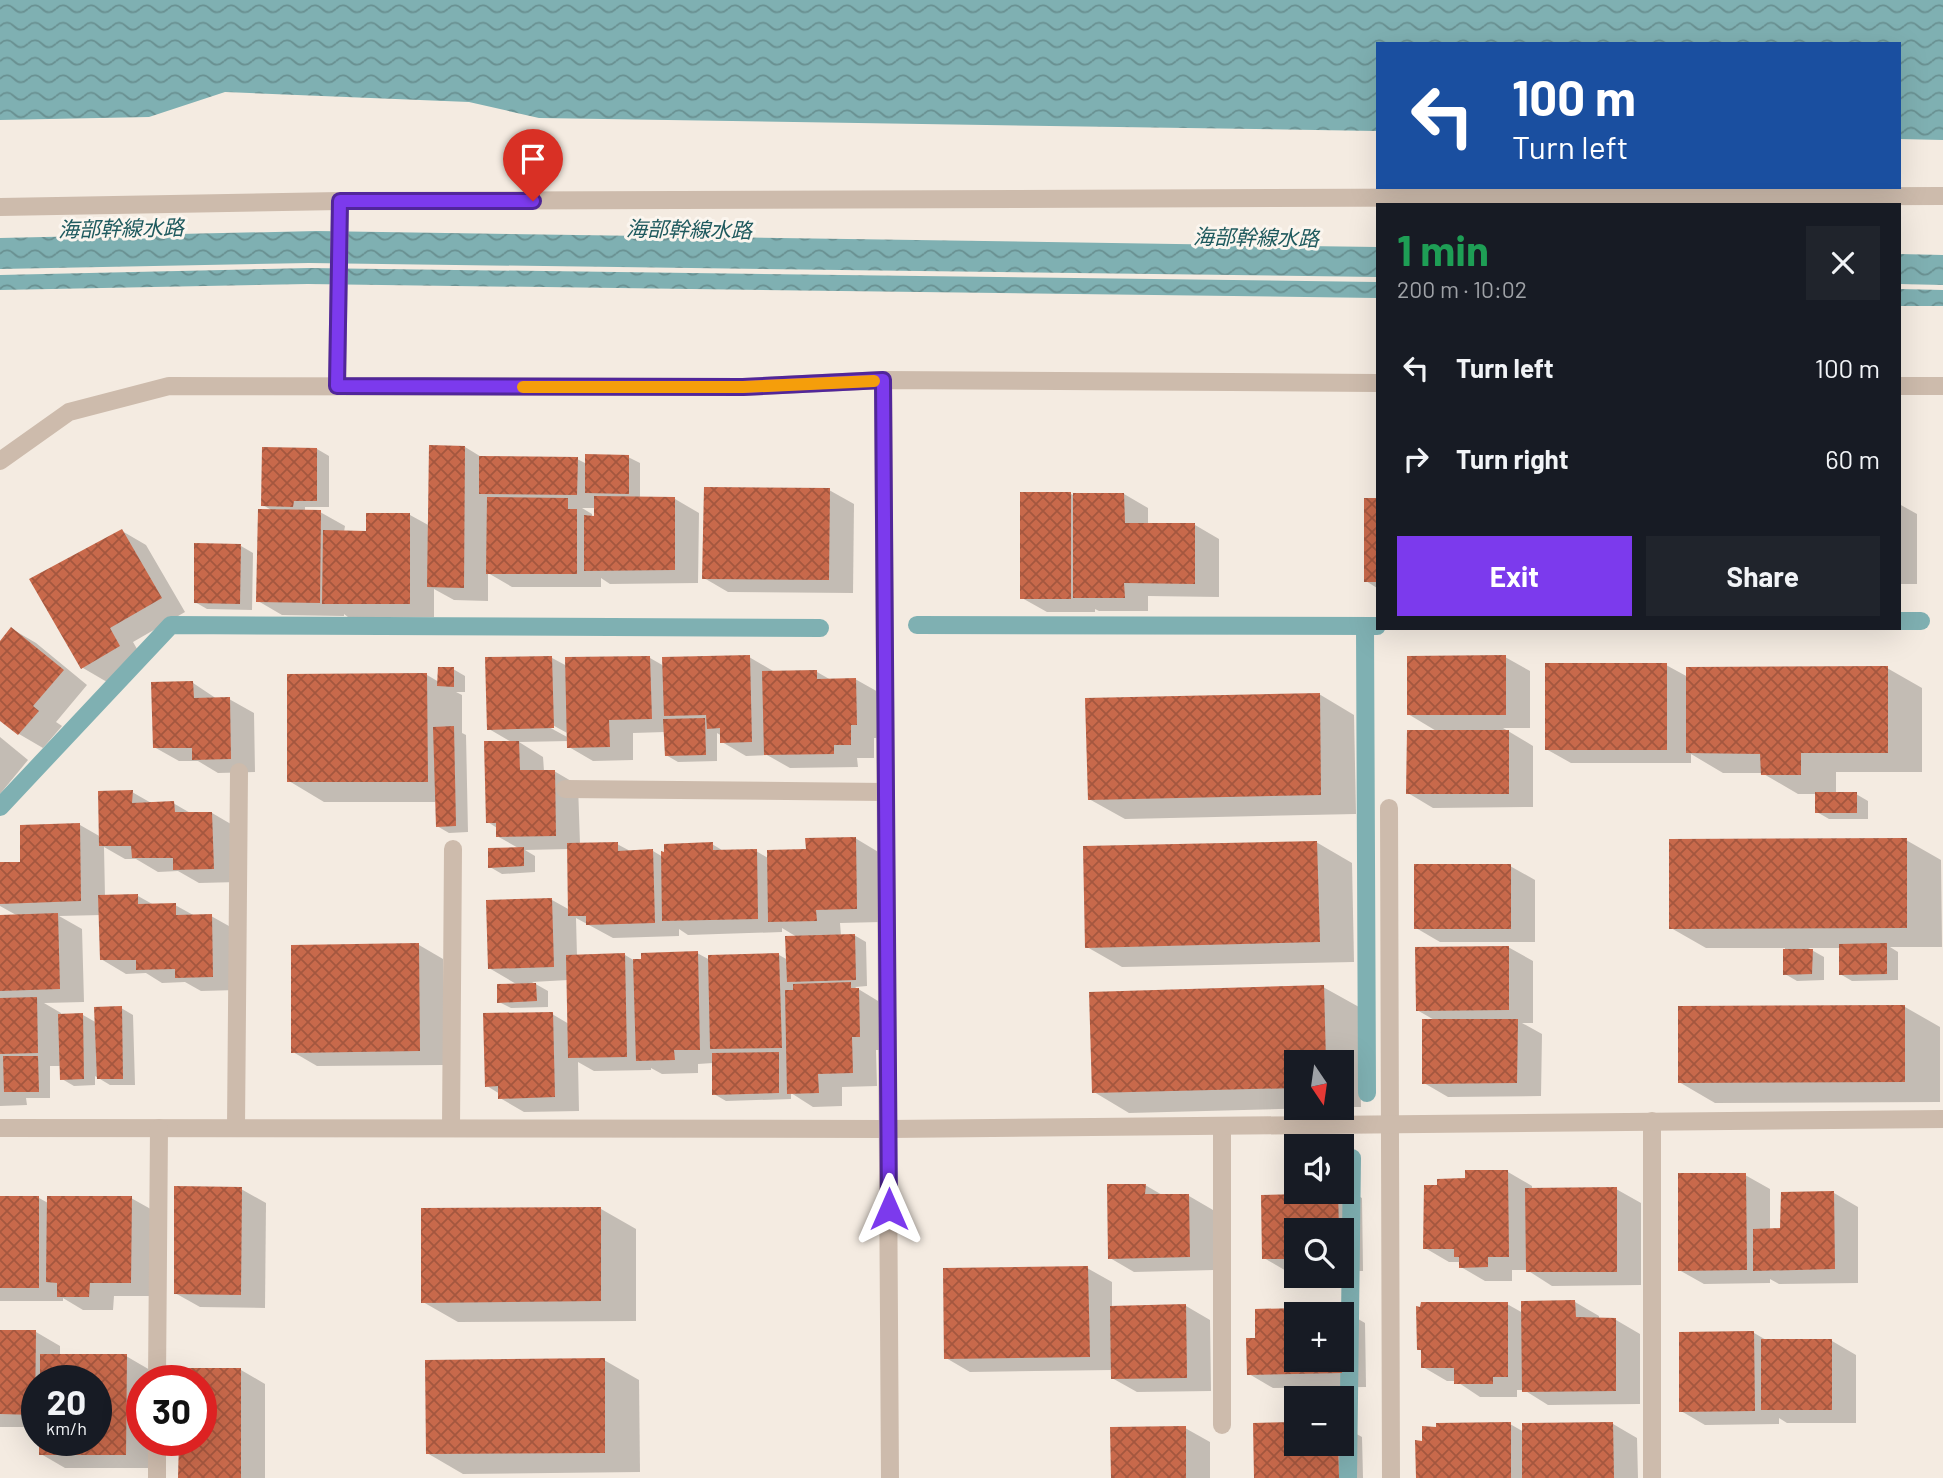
<!DOCTYPE html>
<html lang="en">
<head>
<meta charset="utf-8">
<style>
  body { margin:0; font-family:Barlow,"Noto Sans JP",sans-serif; background:#20242c; color:#f1f3f6; height:100vh; display:flex; flex-direction:column; font-size:26px; white-space:nowrap }
  * { box-sizing:border-box; margin:0 }
  p { font-size:23px; color:#9ea1a6 }
  .icon { flex:none; width:38px; height:38px; fill:none; stroke:currentColor; stroke-width:2; stroke-linecap:round; stroke-linejoin:round }
  .map { position:relative; flex:1; overflow:hidden }
  .details { position:absolute; left:1376px; top:203px; width:525px; height:427px; display:flex; flex-direction:column; background:#171b24; border-radius:0px; box-shadow:0 7px 28px #0002 }
  .details>* { flex:none }
  .guide { position:absolute; left:1376px; top:42px; width:525px; height:147px; border-radius:0px; box-shadow:0 7px 28px #0002; background:#1a4fa0; color:#fff; overflow:hidden }
  .needle { width:46px; rotate:167deg }
  .controls { position:absolute; left:1284px; top:1050px; display:grid; gap:14px }
  .controls a { display:grid; place-items:center; width:70px; height:70px; border-radius:0px; background:#171b24; box-shadow:0 7px 28px #0002; font-size:35px }
  .speed { position:absolute; left:21px; top:1365px; display:flex; gap:14px; font-size:35px; font-weight:700; text-align:center }
  .speed>* { display:grid; place-content:center; width:91px; height:91px; border-radius:50%; background:#171b24; box-shadow:0 7px 28px #0002; line-height:1 }
  .speed small { font-size:18px; font-weight:400 }
  .speed .limit { border:10px solid #d22; background:#fff; color:#111 }
  .pin { position:absolute; display:grid; place-items:center; width:60px; height:60px; color:#fff; margin:-72px -30px; border-radius:50% 50% 50% 0; rotate:-45deg; box-shadow:0 0 7px #0007 }
  .pin .icon { rotate:45deg }
  .me { position:absolute; width:77px; margin:-38px; rotate:0deg; stroke-linejoin:round; filter:drop-shadow(0 0 5px #0008) }
  .turn { display:flex; align-items:center; gap:24px; height:147px; padding:0 21px; font-size:32px }
  .turn .icon { width:91px; height:91px; stroke-width:2.5 }
  .turn b { display:block; font-size:49px; line-height:60px }
  .round { display:grid; place-items:center; flex:none; width:74px; height:74px; border-radius:0px; background:#20242c }
  .overview { display:flex; align-items:center; justify-content:space-between; height:119px; padding:0 21px }
  h1 { font-size:42px; font-weight:700; line-height:52px; color:#1e9e55 }
  .primary-button { display:flex; gap:14px; margin-top:auto; padding:14px 21px }
  .primary-button a { flex:1; height:80px; border-radius:0px; background:#7c3aed; color:#fff; font-size:28px; font-weight:700; line-height:80px; text-align:center }
  .primary-button a+a { background:#20242c; color:#f1f3f6 }
  ul { padding:0; list-style:none }
  li { display:flex; align-items:center; gap:21px; height:91px; padding:0 21px }
  li div { flex:1 }
  li b { display:block; font-size:26px }
  li em { font-style:normal }
  .map>svg:first-child { display:block }
  .water { fill:url(#water-waves) }
  .shadow { fill:#0003; fill-rule:evenodd }
  .lines { fill:none; stroke-linecap:round; stroke-linejoin:round }
  .stream { stroke:#7fb0b2; stroke-width:18 }
  .building { fill:url(#building-cross-hatch) }
  .lane { stroke:#cdbbac; stroke-width:18 }
  .street { stroke:#cdbbac; stroke-width:18 }
  .route-casing { stroke:#51269a; stroke-width:18 }
  .route { stroke:#7c3aed; stroke-width:12 }
  .slow { stroke:#f59e0b; stroke-width:12 }
  .labels { text-anchor:middle; stroke-width:6; stroke-linejoin:round; paint-order:stroke }
  .water-label { font-size:21px; font-style:italic; fill:#1f5a5e; stroke:#fbf5ee }
</style>
</head>
<body>
<div class="map">
<svg width="1943" height="1478" viewBox="0 0 1943 1478">
  <defs>
    <pattern id="water-waves" width="16" height="10" patternUnits="userSpaceOnUse" patternTransform="scale(1.75)"><rect width="16" height="10" fill="#7fb0b2"/><path d="M0 5q4-4 8 0t8 0" fill="none" stroke="#699091"/></pattern>
    <pattern id="building-cross-hatch" width="8" height="8" patternUnits="userSpaceOnUse" patternTransform="scale(1.75)"><rect width="8" height="8" fill="#c8694b"/><path d="M0 0l8 8M0 8l8-8" fill="none" stroke="#a4573f"/></pattern>
  </defs>
  <rect width="100%" height="100%" fill="#f4ebe1"/>
  <g class="water">
    <path d="M0,0H1943V140L1899,139V44H1377V131L539,118L469,102L225,92L149,117L0,120Z"/>
    <path d="M317,231L1377,247V277L309,263L0,269V238Z"/>
    <path d="M1899,254L1943,255V285L1899,284Z"/>
    <path d="M309,268L1377,282V298L308,284L0,290V275Z"/>
    <path d="M1899,289L1943,290V306H1899Z"/>
  </g>
  <g class="shadow">
    <path d="M465,447L483,458L577,459L587,464L628,457L640,463V498L675,499L699,513L698,583L610,584L601,578V587H512L488,573V601L454,600L434,589V617H348L344,614V616L282,615L258,601L273,511L263,505L317,449L329,456V507H305V512H320L345,526L344,532L368,533L410,515L430,526ZM582,508H596L595,517H592V514Z"/>
    <path d="M829,490L854,504L853,593L728,592L704,578Z"/>
    <path d="M1071,494L1075,496L1124,494L1148,508V525H1195L1219,539V597L1148,596V611H1099L1095,609V612H1047L1022,598Z"/>
    <path d="M1365,500H1377V588L1366,581Z"/>
    <path d="M1899,504L1917,514V584H1899Z"/>
    <path d="M122,531L146,545L185,612L133,642L144,661L107,682L83,668Z"/>
    <path d="M241,546L253,553L252,610L207,609L195,602Z"/>
    <path d="M12,629L36,643L87,685L56,722L62,726L43,748L19,734L0,718V644Z"/>
    <path d="M749,657L773,671L817,672L831,680L855,679L880,693L881,738H874V758H857L858,767L790,768L767,755L746,756L722,742V736L717,733V761L678,762L666,755L665,732L633,733V760L593,761L569,747V741L519,742L543,757L544,771H554L578,785L580,844H617L632,852L653,851L663,857L712,844L725,852L756,851L768,858L807,851L855,838L880,853L881,922L840,923L841,936L854,935L866,942L867,986L855,987L883,1004L884,1050H876L877,1086L842,1087V1106L813,1107L791,1093V1099L726,1101L714,1094L713,1063L698,1064V1073L662,1074L651,1068V1070L594,1071L578,1062L579,1111L524,1112L500,1098V1094L487,1086L552,1014L569,1024L568,980L532,982L548,991V1007L511,1008L499,1002L518,985L489,968L552,900L570,910L569,849L525,850L535,856V872L502,874L490,867L520,849L497,836V828L488,822L513,743L489,729L552,658L567,666L650,658L664,666ZM547,722L569,734V738L545,725ZM576,918L613,938L679,936V929L688,935L782,932V928L797,937L788,960L779,955L710,960L697,953L635,961L625,955L577,957Z"/>
    <path d="M1505,657L1530,671V728H1503L1533,746V807L1433,808L1408,793L1438,732L1408,714Z"/>
    <path d="M1666,665L1688,677L1887,668L1922,688V772H1836V794H1856L1868,801V819H1829L1817,812V794H1798L1762,773H1723L1691,754V763H1571L1546,749Z"/>
    <path d="M453,669L465,676V692H456L462,695V733L466,735L468,832L449,833L437,826V802H324L289,781L427,675L439,682Z"/>
    <path d="M193,683L217,699H229L254,713L255,772L218,773L198,761H179L154,747Z"/>
    <path d="M1319,694L1354,715L1356,814L1125,819L1089,799Z"/>
    <path d="M0,737L28,760L0,794Z"/>
    <path d="M132,792L153,804L173,803L192,814L212,813L236,827L238,882L199,883L178,871L158,872L136,859H125L104,847L105,897L138,896L154,905H175L195,916H211L236,930L237,990L201,991L185,982L162,983L146,973L126,974L101,959V915L59,916L82,929L84,1002L44,1003L61,1013V1016L83,1015L97,1023L121,1008L133,1015L135,1085H110L95,1076V1085L74,1086L62,1079L61,1066H50V1098H26L27,1105L0,1106V917L18,916L0,906V864L22,863L80,825L101,837Z"/>
    <path d="M1906,840L1941,860L1942,947H1890L1898,952V980L1852,981L1840,974V948H1808L1824,957V980L1797,981L1785,974V948H1706L1671,928Z"/>
    <path d="M1316,842L1352,863L1354,962L1122,967L1087,947Z"/>
    <path d="M1510,866L1535,880V942H1440L1416,928Z"/>
    <path d="M419,945L443,959L444,1065L317,1066L293,1052Z"/>
    <path d="M1508,947L1533,961V1023H1522L1542,1034L1541,1096L1448,1097L1424,1083L1436,1021L1417,1010Z"/>
    <path d="M1323,987L1359,1007L1361,1107H1342V1062H1297V1108H1317L1129,1113L1094,1092Z"/>
    <path d="M1905,1007L1940,1027V1102L1715,1103L1679,1082Z"/>
    <path d="M1508,1172L1532,1186V1189H1616L1641,1203V1285L1552,1286L1527,1270H1512V1281H1485L1461,1267V1262H1449L1425,1248L1439,1186Z"/>
    <path d="M1745,1175L1770,1189V1230H1782L1834,1193L1858,1207V1283L1779,1284L1770,1279V1283L1704,1284L1679,1270Z"/>
    <path d="M1145,1185L1164,1196H1189L1213,1210L1214,1270L1134,1272L1110,1258Z"/>
    <path d="M1342,1187L1362,1198L1363,1271H1342V1230H1297V1272H1288L1264,1258L1304,1196V1192H1342Z"/>
    <path d="M241,1189L266,1203L265,1308L200,1307L175,1293Z"/>
    <path d="M0,1198H39L48,1203L131,1198L156,1212L155,1296H114L113,1310H83L63,1298V1301H0Z"/>
    <path d="M601,1209L636,1229V1321L458,1322L423,1302Z"/>
    <path d="M1087,1268L1112,1282V1308L1186,1306L1210,1320L1211,1391L1137,1392L1112,1378V1370L970,1372L946,1358Z"/>
    <path d="M1575,1302L1599,1316V1319L1616,1320L1640,1334V1404L1548,1405L1524,1390H1517V1397H1480L1456,1381H1447L1423,1367V1352L1419,1349L1507,1304L1523,1313Z"/>
    <path d="M1341,1309L1365,1323L1366,1387L1273,1388L1249,1374L1257,1340V1310ZM1297,1314H1342V1360H1297Z"/>
    <path d="M0,1332H36L60,1346V1356H126L150,1370V1381H142V1440H150V1468H65L41,1454L96,1440V1381H37V1427H0Z"/>
    <path d="M1754,1333L1768,1341H1832L1856,1355V1423H1787L1779,1418V1424L1705,1425L1681,1411Z"/>
    <path d="M604,1360L639,1380L640,1472L463,1474L427,1453Z"/>
    <path d="M241,1370L265,1384V1478H182Z"/>
    <path d="M1510,1424L1524,1432L1613,1424L1637,1438L1638,1478H1417Z"/>
    <path d="M1342,1426L1362,1437L1363,1478H1256L1297,1444H1342Z"/>
    <path d="M1185,1428L1210,1442V1478H1112Z"/>
  </g>
  <g class="lines">
    <g class="stream">
      <path d="M1899,621H1921"/>
      <path d="M917,625L1377,626"/>
      <path d="M1365,626L1367,1093"/>
      <path d="M0,807L171,625L820,628"/>
      <path d="M1348,1478L1352,1158"/>
    </g>
  </g>
  <g class="building">
    <path d="M429,445L465,446L464,588L427,587Z"/>
    <path d="M262,447L317,448V501H294L293,507L261,506Z"/>
    <path d="M585,454L629,455V494L585,493Z"/>
    <path d="M479,456L578,457L577,495L479,494Z"/>
    <path d="M704,487L830,488L829,580L702,579Z"/>
    <rect x="1020" y="492" width="51" height="107"/>
    <path d="M1073,493H1124L1125,523H1195V584L1124,583L1125,598H1073Z"/>
    <path d="M594,496L675,497V570L584,571V515L594,516Z"/>
    <path d="M487,497L568,498V509H577V574H486Z"/>
    <rect x="1364" y="498" width="13" height="84"/>
    <path d="M258,509L321,510L320,603L256,602Z"/>
    <path d="M366,513H410V604H322L323,530L366,531Z"/>
    <path d="M122,529L162,598L110,628L120,646L81,669L29,579Z"/>
    <path d="M194,543L241,544L240,604L194,603Z"/>
    <path d="M11,627L64,670L33,706L39,711L18,735L0,721V641Z"/>
    <path d="M750,655L752,742L720,743V728L707,729L706,715L664,716L662,657Z"/>
    <path d="M1506,655V715H1407V656Z"/>
    <path d="M552,656L554,728L487,730L485,657Z"/>
    <path d="M650,656L652,719L609,720L610,747L567,748L565,657Z"/>
    <rect x="1545" y="663" width="122" height="87"/>
    <path d="M1888,666V753H1801V775H1761L1760,754L1686,753V667Z"/>
    <path d="M438,667H454V687L437,686Z"/>
    <path d="M817,670V679L856,678L857,725H851V745H834V754L764,755L762,671Z"/>
    <path d="M427,673L428,782H287V674Z"/>
    <path d="M193,681L194,698L230,697L231,759L192,760V748H153L151,682Z"/>
    <path d="M1320,693L1321,795L1088,800L1085,698Z"/>
    <path d="M705,718L706,755L665,756L663,719Z"/>
    <path d="M454,726L456,826L436,827L433,727Z"/>
    <path d="M1407,730H1509V794H1406Z"/>
    <path d="M484,741H519L520,770H555L556,836L496,837V823H486Z"/>
    <path d="M133,790L132,803L174,801L175,812H212L214,869L173,870V858H132L131,846H99L98,791Z"/>
    <rect x="1815" y="792" width="42" height="21"/>
    <path d="M80,823L81,901L0,904V862H20V825Z"/>
    <path d="M856,837L857,909L816,910L817,921L768,922L767,850L806,849L805,838Z"/>
    <path d="M1907,838V928L1669,929V839Z"/>
    <path d="M1317,841L1320,942L1085,948L1083,846Z"/>
    <path d="M618,842V851L653,849L655,923L586,925V916H568L567,843Z"/>
    <path d="M713,842V850L757,849L758,919L662,921L661,851L664,852V844Z"/>
    <path d="M524,847V866L488,868V848Z"/>
    <rect x="1414" y="864" width="97" height="65"/>
    <path d="M138,894V904L176,903V915L212,914L213,977L175,978V969L136,970V960H100L98,895Z"/>
    <path d="M552,898L554,967L488,969L486,900Z"/>
    <path d="M58,913L60,989L0,991V915Z"/>
    <path d="M855,934L856,980L787,982L785,936Z"/>
    <path d="M419,943L420,1051L291,1053V945Z"/>
    <path d="M1887,943V974L1839,975V944Z"/>
    <path d="M1509,946V1010L1416,1011L1415,947Z"/>
    <path d="M1783,949H1813L1812,974L1783,975Z"/>
    <path d="M698,951L700,1050H674L675,1060L636,1061L633,959H641V953Z"/>
    <path d="M625,953L627,1057L568,1058L566,955Z"/>
    <path d="M779,953L782,1048L710,1049L708,955Z"/>
    <path d="M851,982V988H859L860,1037H852L853,1073L818,1074L819,1093L787,1094L785,990H793V984Z"/>
    <path d="M536,983L537,1001L497,1003V984Z"/>
    <path d="M1324,985L1326,1062H1297V1088L1092,1093L1089,992Z"/>
    <path d="M37,997L38,1053L0,1054V998Z"/>
    <path d="M1905,1005V1082L1678,1083V1006Z"/>
    <path d="M122,1006L123,1079H97L94,1007Z"/>
    <path d="M553,1012L555,1097L498,1099V1086L485,1087L483,1013Z"/>
    <path d="M83,1013L84,1079L60,1080L58,1014Z"/>
    <path d="M1422,1019H1518L1517,1083L1422,1084Z"/>
    <path d="M779,1052V1093L712,1095V1053Z"/>
    <path d="M3,1056H38L39,1092H4Z"/>
    <path d="M1465,1170H1508L1509,1257H1488V1267L1459,1268V1257H1454V1249H1423L1424,1185H1437V1179L1465,1178Z"/>
    <path d="M1678,1173H1746L1747,1270L1678,1271Z"/>
    <path d="M1107,1184H1146L1145,1194H1189L1190,1257L1108,1259Z"/>
    <path d="M174,1186L242,1187L241,1295L174,1294Z"/>
    <path d="M1617,1187V1272H1526L1525,1188Z"/>
    <path d="M1834,1191L1835,1269L1753,1271V1229L1780,1228L1781,1192Z"/>
    <path d="M1302,1192H1338L1339,1230H1297V1259H1262L1261,1195L1302,1194Z"/>
    <rect x="0" y="1196" width="39" height="92"/>
    <path d="M47,1196H132L131,1283H90L89,1297H57V1283L46,1282Z"/>
    <path d="M601,1207V1301L421,1303V1208Z"/>
    <path d="M1088,1266L1090,1357L944,1359L943,1268Z"/>
    <path d="M1575,1300L1576,1317L1616,1318V1391L1522,1392L1521,1301Z"/>
    <path d="M1421,1302H1508V1377H1493V1384H1454V1368H1421V1350H1417L1416,1306L1420,1307Z"/>
    <path d="M1186,1304L1187,1378L1111,1379L1110,1306Z"/>
    <path d="M1341,1307V1314H1297V1360H1342V1373L1247,1375L1246,1338H1255V1309Z"/>
    <path d="M0,1330H36L35,1415L0,1414Z"/>
    <path d="M1754,1331L1755,1411L1679,1412V1332Z"/>
    <rect x="1761" y="1339" width="71" height="71"/>
    <path d="M40,1354H127L126,1455H39V1440H96V1381H40Z"/>
    <path d="M605,1358V1453L426,1454L425,1360Z"/>
    <path d="M179,1368H241V1478H178L179,1440H201V1381H179Z"/>
    <path d="M1297,1422V1444H1338L1339,1478H1254L1253,1423Z"/>
    <path d="M1511,1422V1478H1416L1415,1440L1422,1441V1426L1436,1427V1423Z"/>
    <path d="M1613,1422L1614,1478H1522V1423Z"/>
    <path d="M1186,1426V1478H1111L1110,1427Z"/>
  </g>
  <g class="lines">
    <g class="lane">
      <path d="M565,789L886,792"/>
      <path d="M1389,808L1391,1478"/>
      <path d="M236,1128L239,772"/>
      <path d="M451,1128L453,849"/>
      <path d="M1222,1425V1126"/>
      <path d="M1652,1478V1121"/>
    </g>
    <g class="street">
      <path d="M0,207L340,201L1943,196"/>
      <path d="M883,380L890,1478"/>
      <path d="M337,386L340,201"/>
      <path d="M1899,386H1943"/>
      <path d="M0,461L69,412L169,386L743,387L883,380L1377,383"/>
      <path d="M0,1128L889,1129L1943,1119"/>
      <path d="M157,1381L159,1128"/>
      <path d="M157,1478V1440"/>
    </g>
  </g>
  <g class="lines">
    <g class="route-casing">
      <path id="route" d="M533,201H340L337,386L743,387L883,380L889,1209"/>
    </g>
    <use href="#route" class="route"/>
    <path class="slow" d="M523,387H743L874,381"/>
  </g>
  <g class="labels">
    <g class="water-label">
      <text transform="translate(121 229) rotate(-1)" y="7">海部幹線水路</text>
      <text transform="translate(689 230) rotate(1)" y="7">海部幹線水路</text>
      <text transform="translate(1256 238) rotate(1)" y="7">海部幹線水路</text>
    </g>
  </g>
</svg>
<div class="controls">
<a><svg class="needle" viewBox="-14 -14 28 28"><path d="M0-13l5 13h-10z" fill="#e53935"/><path d="M0 13l5-13h-10z" fill="#9ea1a6"/></svg></a>
<a><svg class="icon" aria-label="sound" viewBox="0 0 24 24"><path d="M4 9h4l5-4v14l-5-4H4zM17 9q2 3 0 6"/></svg></a>
<a><svg class="icon" aria-label="search" viewBox="0 0 24 24"><circle cx="10" cy="10" r="6"/><path d="M15 15l6 6"/></svg></a>
<a>+</a>
<a>−</a>
</div>
<div class="speed"><div>20<small>km/h</small></div><div class="limit">30</div></div>
<div class="pin" style="left:533px;top:201px;background:#d93025"><svg class="icon" aria-label="arrive" viewBox="0 0 24 24"><path d="M6 21V4h12l-3 4 3 4H6"/></svg></div>
<svg class="me" style="left:889px;top:1209px" viewBox="-20 -20 40 40"><path d="M0-17L14 15 0 8-14 15z" fill="#7c3aed" stroke="#fff" stroke-width="4"/></svg>
<div class="guide">
<div class="turn"><svg class="icon" aria-label="left" viewBox="0 0 24 24"><path d="M17 20v-9H6M10 6l-5 5 5 5"/></svg><div><b>100 m</b>Turn left</div></div>
</div>
<section class="details">
<div class="overview"><div><h1>1 min</h1><p>200 m · 10:02</p></div><a class="round"><svg class="icon" aria-label="close" viewBox="0 0 24 24"><path d="M6 6l12 12M18 6L6 18"/></svg></a></div>
<ul>
<li><svg class="icon" aria-label="left" viewBox="0 0 24 24"><path d="M17 20v-9H6M10 6l-5 5 5 5"/></svg><div><b>Turn left</b></div><em>100 m</em></li>
<li><svg class="icon" aria-label="right" viewBox="0 0 24 24"><path d="M7 20v-9h11M14 6l5 5-5 5"/></svg><div><b>Turn right</b></div><em>60 m</em></li>
</ul>
<div class="primary-button"><a>Exit</a><a>Share</a></div>
</section>
</div>
</body>
</html>
